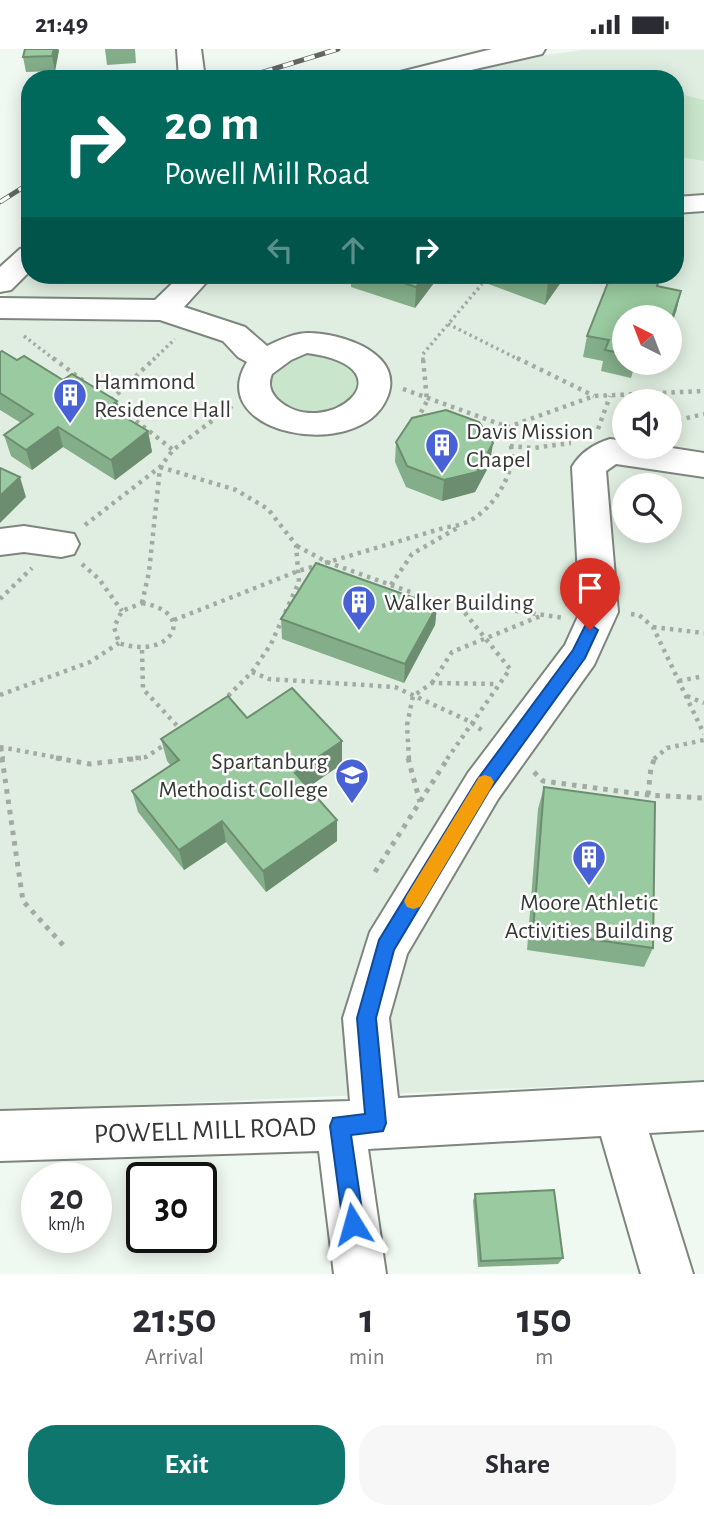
<!DOCTYPE html>
<html lang="en">
<head>
<meta charset="utf-8">
<style>
  body { margin:0; font-family:"Alegreya Sans",sans-serif; background:#f7f7f7; color:#2b2b33; height:100vh; display:flex; flex-direction:column; font-size:26px; white-space:nowrap }
  * { box-sizing:border-box; margin:0 }
  p { font-size:23px; color:#7c7c81 }
  .icon { flex:none; width:38px; height:38px; fill:none; stroke:currentColor; stroke-width:2; stroke-linecap:round; stroke-linejoin:round }
  .map { position:relative; height:1225px; overflow:hidden }
  .details { display:flex; flex-direction:column; background:#fff; flex:1 }
  .details>* { flex:none }
  .banner { position:absolute; left:21px; top:21px; width:663px; height:214px; border-radius:28px; box-shadow:0 4px 18px #0003; background:#00695c; color:#fff; overflow:hidden }
  .needle { width:46px; rotate:318deg }
  .fabs { position:absolute; left:612px; top:256px; display:grid; gap:14px }
  .fabs a { display:grid; place-items:center; width:70px; height:70px; border-radius:50%; background:#fff; box-shadow:0 4px 18px #0003; font-size:35px }
  .speed { position:absolute; left:21px; top:1113px; display:flex; gap:14px; font-size:35px; font-weight:700; text-align:center }
  .speed>* { display:grid; place-content:center; width:91px; height:91px; border-radius:50%; background:#fff; box-shadow:0 4px 18px #0003; line-height:1 }
  .speed small { font-size:18px; font-weight:400 }
  .speed .limit { border:4px solid #111; border-radius:10px; background:#fff; color:#111 }
  .pin { position:absolute; display:grid; place-items:center; width:60px; height:60px; color:#fff; margin:-72px -30px; border-radius:50% 50% 50% 0; rotate:-45deg; box-shadow:0 0 7px #0007 }
  .pin .icon { rotate:45deg }
  .me { position:absolute; width:77px; margin:-38px; rotate:352deg; stroke-linejoin:round; filter:drop-shadow(0 0 5px #0008) }
  .turn { display:flex; align-items:center; gap:24px; height:147px; padding:0 28px; font-size:32px }
  .turn .icon { width:91px; height:91px; stroke-width:2.5 }
  .turn b { display:block; font-size:49px; line-height:60px }
  .lanes { display:flex; align-items:center; height:66px; padding:0 28px; background:#0003; justify-content:center; gap:35px; direction:ltr }
  .lanes .off { opacity:.35 }
  .eta { display:flex; justify-content:space-evenly; align-items:center; height:119px; text-align:center }
  .eta b { font-size:42px; font-weight:700; line-height:49px }
  .cta { display:flex; gap:14px; margin-top:auto; padding:14px 28px }
  .cta a { flex:1; height:80px; border-radius:28px; background:#0f766e; color:#fff; font-size:28px; font-weight:700; line-height:80px; text-align:center }
  .cta a+a { background:#f7f7f7; color:#2b2b33 }
  .status { display:flex; justify-content:space-between; align-items:center; height:49px; padding:0 35px; background:#fff; direction:ltr }
  .status svg { height:19px; fill:currentColor }
  .map>svg:first-child { display:block }
  .built { fill:#e0eee1; fill-rule:evenodd }
  .green { fill:#c9e6cc }
  .lines { fill:none; stroke-linecap:round; stroke-linejoin:round }
  .minor-casing { stroke:#7e857f; stroke-width:4 }
  .path-far2 { stroke:#a3a9a3; stroke-width:3.5; stroke-dasharray:2.5 3.5; stroke-linecap:butt }
  .path-far1 { stroke:#a3a9a3; stroke-width:4.5; stroke-dasharray:3.5 5; stroke-linecap:butt }
  .path { stroke:#a3a9a3; stroke-width:5; stroke-dasharray:4.5 6; stroke-linecap:butt }
  .minor { fill:#fff; fill-rule:evenodd }
  .rail-casing { stroke:#626762; stroke-width:5 }
  .rail { stroke:#fff; stroke-width:3.5; stroke-dasharray:11; stroke-linecap:butt }
  .wall { fill:#84ae89 }
  .shaded-wall { fill:#6c8d6f }
  .building { fill:#9aca9f; stroke:#6c8d6f; stroke-width:2 }
  .route { fill:#1a73e8; stroke:#114b97; stroke-width:2 }
  .slow { fill:#f59e0b }
  .labels { text-anchor:middle; stroke-width:5; stroke-linejoin:round; paint-order:stroke }
  .poi-label { font-size:24px; fill:#353835; stroke:#fff; text-anchor:start }
  .near-street-label { font-size:28px; fill:#353835; stroke:#fff }
</style>
</head>
<body>
<div class="status"><b>21:49</b><svg viewBox="0 0 49 12"><path d="M0 12V9h3v3zM5 12V6h3v6zM10 12V3h3v9zM15 12V0h3v12zM26 1h20v11H26zM47 4h2v5h-2z"/></svg></div>
<div class="map">
<svg width="704" height="1225" viewBox="0 0 704 1225">
  <rect width="100%" height="100%" fill="#f0f9f1"/>
  <path class="built" d="M583,1H704V1031L0,1062V254L30,219V226H676V30H432L500,12ZM625,268H670V313H625ZM625,352H670V397H625ZM625,436H670V481H625Z"/>
  <g class="green">
    <path d="M676,44L704,51V112L676,107Z"/>
    <path d="M315,304C399,313 342,388 285,356C245,334 289,307 315,304Z"/>
  </g>
  <g class="lines">
    <g class="minor-casing">
      <g id="minor">
        <path d="M177,0H201L205,30H179Z"/>
        <path d="M492,0H545L542,5L431,30H389L392,25Z"/>
        <path d="M704,146V162L676,164V148Z"/>
        <path d="M30,197V222L11,241L0,243V218L20,200Z"/>
        <path d="M181,226H213L184,258L245,278L267,297C279,291 295,284 308,284C342,284 408,305 386,351C357,414 203,385 247,313L238,308L223,292L160,271L0,269V249L155,251ZM307,304C417,319 324,395 277,350C270,342 268,335 272,325L291,311Z"/>
        <path d="M610,390L625,392V397H659L704,404V428L616,415L606,422L618,563L594,616L498,750L407,905L389,969L398,1049L704,1033V1081L649,1084L693,1225H641L601,1087L368,1100L386,1225H334L319,1102L0,1112V1062L350,1052L343,969L370,883L468,724L565,596L580,563L572,418C580,404 594,395 610,390Z"/>
        <path d="M24,477L74,485L79,495L74,505L61,508L24,503L0,506V480Z"/>
      </g>
    </g>
    <g class="path-far2">
      <path d="M448,275L520,311"/>
      <path d="M24,287L55,311"/>
      <path d="M153,311L175,290"/>
      <path d="M423,311V305L482,235"/>
    </g>
    <g class="path-far1">
      <path d="M53,309L86,334"/>
      <path d="M517,309L594,347"/>
      <path d="M403,340L508,378L594,347L704,342"/>
      <path d="M111,351L155,309"/>
      <path d="M116,356L173,401"/>
      <path d="M417,371L427,352L423,309"/>
      <path d="M670,373L704,365"/>
      <path d="M598,380L610,347"/>
      <path d="M510,397L533,399L571,394"/>
      <path d="M160,418L236,441L268,460L296,496L299,533L271,595L252,623L221,654"/>
      <path d="M85,476L160,418L173,401L232,357"/>
      <path d="M297,497L327,513L427,549L564,569"/>
      <path d="M82,515L99,530L122,562"/>
      <path d="M391,536L412,505L459,478"/>
      <path d="M0,550L32,519"/>
      <path d="M142,554C199,564 171,612 119,594L114,578L122,562Z"/>
      <path d="M142,554L149,523L160,419"/>
      <path d="M631,565L639,566L653,578L704,685"/>
      <path d="M174,571L298,522L447,478C479,476 502,447 511,417C514,406 509,389 508,378"/>
      <path d="M653,578L704,584"/>
      <path d="M142,601L143,640L183,683"/>
      <path d="M252,623L269,630L395,638L471,673L484,683"/>
      <path d="M679,632L704,627"/>
      <path d="M432,634L452,603L543,566"/>
      <path d="M0,646L90,613L119,594"/>
      <path d="M687,647L704,654"/>
      <path d="M0,698L65,710"/>
      <path d="M1,699L3,710"/>
      <path d="M127,710L146,708L166,695"/>
      <path d="M409,710L407,676L413,647L432,634L498,635"/>
      <path d="M447,710L510,620L457,554"/>
      <path d="M654,710L667,699L704,691"/>
    </g>
    <g class="path">
      <path d="M2,709L23,852L63,896"/>
      <path d="M56,709L90,715L141,709"/>
      <path d="M408,709L420,753"/>
      <path d="M534,723L543,732L648,746L704,749"/>
      <path d="M648,746L651,718L655,709"/>
      <path d="M375,823L448,709"/>
    </g>
    <use href="#minor" class="minor"/>
    <g class="rail-casing">
      <g id="rail">
        <path d="M241,30L338,0"/>
        <path d="M0,153L30,134"/>
      </g>
    </g>
    <use href="#rail" class="rail"/>
  </g>
  <g class="wall">
    <path d="M105,0H135L136,14L107,16Z"/>
    <path d="M59,1L55,22L26,23L23,8Z"/>
    <path d="M351,226H440L415,259L351,238Z"/>
    <path d="M464,226H566L545,256Z"/>
    <path d="M633,231H659L657,237L681,242L676,263L625,268V313H659L656,324L634,319L631,329L601,322L603,312L583,308L587,287Z"/>
    <path d="M0,303L63,331L117,352L120,365L148,382L152,403L115,431L63,398L32,421L11,407L4,386L21,374L0,361Z"/>
    <path d="M396,393L490,415L475,443L442,452L406,438L395,413Z"/>
    <path d="M437,557L435,576L404,634L282,590L281,570Z"/>
    <path d="M247,669L342,715L308,738L337,771V792L266,843L226,793L184,821L138,763L132,742L171,717L167,712L161,690Z"/>
    <path d="M544,738L653,899L644,918L527,901L538,760Z"/>
    <path d="M475,1145L563,1209L558,1215L478,1218L473,1152Z"/>
  </g>
  <g class="shaded-wall">
    <path d="M54,0H58L59,1L55,22L52,7Z"/>
    <path d="M425,226H440L415,259L416,238Z"/>
    <path d="M555,226H566L545,256L548,234Z"/>
    <path d="M681,242L676,263L670,280V275Z"/>
    <path d="M117,352L121,372L108,358Z"/>
    <path d="M58,378L63,398L32,421L26,401Z"/>
    <path d="M148,382L152,403L115,431L111,411Z"/>
    <path d="M493,394L490,415L475,443L442,452L444,431Z"/>
    <path d="M20,428L26,448L0,474V447Z"/>
    <path d="M437,557L435,576L404,634L405,615Z"/>
    <path d="M342,692V715L297,746L295,724Z"/>
    <path d="M337,771V792L266,843L263,822Z"/>
    <path d="M222,772L226,793L184,821L179,801Z"/>
  </g>
  <g class="building">
    <path d="M25,0H54L52,7L23,8Z"/>
    <path d="M379,226H425L416,238Z"/>
    <path d="M524,226H555L548,234Z"/>
    <path d="M611,226L633,231L636,226L659,231L657,237L681,242L670,275V268H625V305L605,301L609,291L587,287Z"/>
    <path d="M2,302L17,311L24,307L63,331L72,325L117,352L108,358L148,382L111,411L58,378L26,401L4,386L33,365L0,344V303Z"/>
    <path d="M446,361L479,373L493,394L477,423L444,431L407,417L396,393L412,369Z"/>
    <path d="M0,419L20,428L0,447Z"/>
    <path d="M316,514L437,557L405,615L281,570Z"/>
    <path d="M292,639L342,692L295,724L337,771L263,822L222,772L179,801L132,742L179,711L161,690L228,647L247,669Z"/>
    <path d="M544,738L655,753L653,899L533,882Z"/>
    <path d="M554,1141L563,1209L481,1212L475,1145Z"/>
  </g>
  <path class="route" d="M590,575L598,581L585,609L489,742L394,901L376,969L386,1074L383,1082L351,1086L364,1175L361,1183L353,1186L346,1183L343,1175L330,1077L333,1069L365,1065L357,969L379,891L477,731L573,601L585,577Z"/>
  <path class="slow" d="M485,726L491,728L494,733L491,739L420,858L413,860L407,858L404,852L407,846L479,728Z"/>
  <defs>
    <g id="building-pin" transform="scale(1.75)"><path d="M0 17L-7.5 6A9.5 9.5 0 1 1 7.5 6Z" fill="#4862d6" stroke="#fff"/><path d="M-4-6H4V6H1V3H-1V6H-4ZM-2.5-4.3h1.7v1.8h-1.7ZM.8-4.3h1.7v1.8H.8ZM-2.5-1h1.7V.8h-1.7ZM.8-1h1.7V.8H.8Z" fill="#fff"/></g>
    <g id="university-pin" transform="scale(1.75)"><path d="M0 17L-7.5 6A9.5 9.5 0 1 1 7.5 6Z" fill="#4862d6" stroke="#fff"/><path d="M0-5L7-2L0 1L-7-2ZM-4 1L0 2.5L4 1V4Q0 6-4 4Z" fill="#fff"/></g>
  </defs>
  <g fill-rule="evenodd">
    <use href="#building-pin" x="70" y="346"/>
    <use href="#building-pin" x="442" y="396"/>
    <use href="#building-pin" x="359" y="553"/>
    <use href="#university-pin" x="352" y="726"/>
    <use href="#building-pin" x="589" y="808"/>
  </g>
  <g class="labels">
    <g class="poi-label">
      <text x="94" y="340">Hammond<tspan x="94" dy="28">Residence Hall</tspan></text>
      <text x="466" y="390">Davis Mission<tspan x="466" dy="28">Chapel</tspan></text>
      <text x="384" y="561">Walker Building</text>
      <text x="328" y="720" text-anchor="end">Spartanburg<tspan x="328" dy="28">Methodist College</tspan></text>
      <text x="589" y="861" text-anchor="middle">Moore Athletic<tspan x="589" dy="28">Activities Building</tspan></text>
    </g>
    <g class="near-street-label">
      <text transform="translate(205 1080) rotate(-2)" y="10">POWELL MILL ROAD</text>
    </g>
  </g>
</svg>
<div class="fabs">
<a><svg class="needle" viewBox="-14 -14 28 28"><path d="M0-13l5 13h-10z" fill="#e53935"/><path d="M0 13l5-13h-10z" fill="#7c7c81"/></svg></a>
<a><svg class="icon" aria-label="sound" viewBox="0 0 24 24"><path d="M4 9h4l5-4v14l-5-4H4zM17 9q2 3 0 6"/></svg></a>
<a><svg class="icon" aria-label="search" viewBox="0 0 24 24"><circle cx="10" cy="10" r="6"/><path d="M15 15l6 6"/></svg></a>
</div>
<div class="speed"><div>20<small>km/h</small></div><div class="limit">30</div></div>
<div class="pin" style="left:590px;top:581px;background:#d93025"><svg class="icon" aria-label="arrive" viewBox="0 0 24 24"><path d="M6 21V4h12l-3 4 3 4H6"/></svg></div>
<svg class="me" style="left:353px;top:1175px" viewBox="-20 -20 40 40"><path d="M0-17L14 15 0 8-14 15z" fill="#1a73e8" stroke="#fff" stroke-width="4"/></svg>
<div class="banner">
<div class="turn"><svg class="icon" aria-label="right" viewBox="0 0 24 24"><path d="M7 20v-9h11M14 6l5 5-5 5"/></svg><div><b>20 m</b>Powell Mill Road</div></div>
<div class="lanes"><svg class="icon off" aria-label="left" viewBox="0 0 24 24"><path d="M17 20v-9H6M10 6l-5 5 5 5"/></svg><svg class="icon off" aria-label="ahead" viewBox="0 0 24 24"><path d="M12 20V5M6 11l6-6 6 6"/></svg><svg class="icon" aria-label="right" viewBox="0 0 24 24"><path d="M7 20v-9h11M14 6l5 5-5 5"/></svg></div>
</div>
</div>
<section class="details">
<div class="eta">
<div><b>21:50</b><p>Arrival</p></div>
<div><b>1</b><p>min</p></div>
<div><b>150</b><p>m</p></div>
</div>
<div class="cta"><a>Exit</a><a>Share</a></div>
</section>
</body>
</html>
